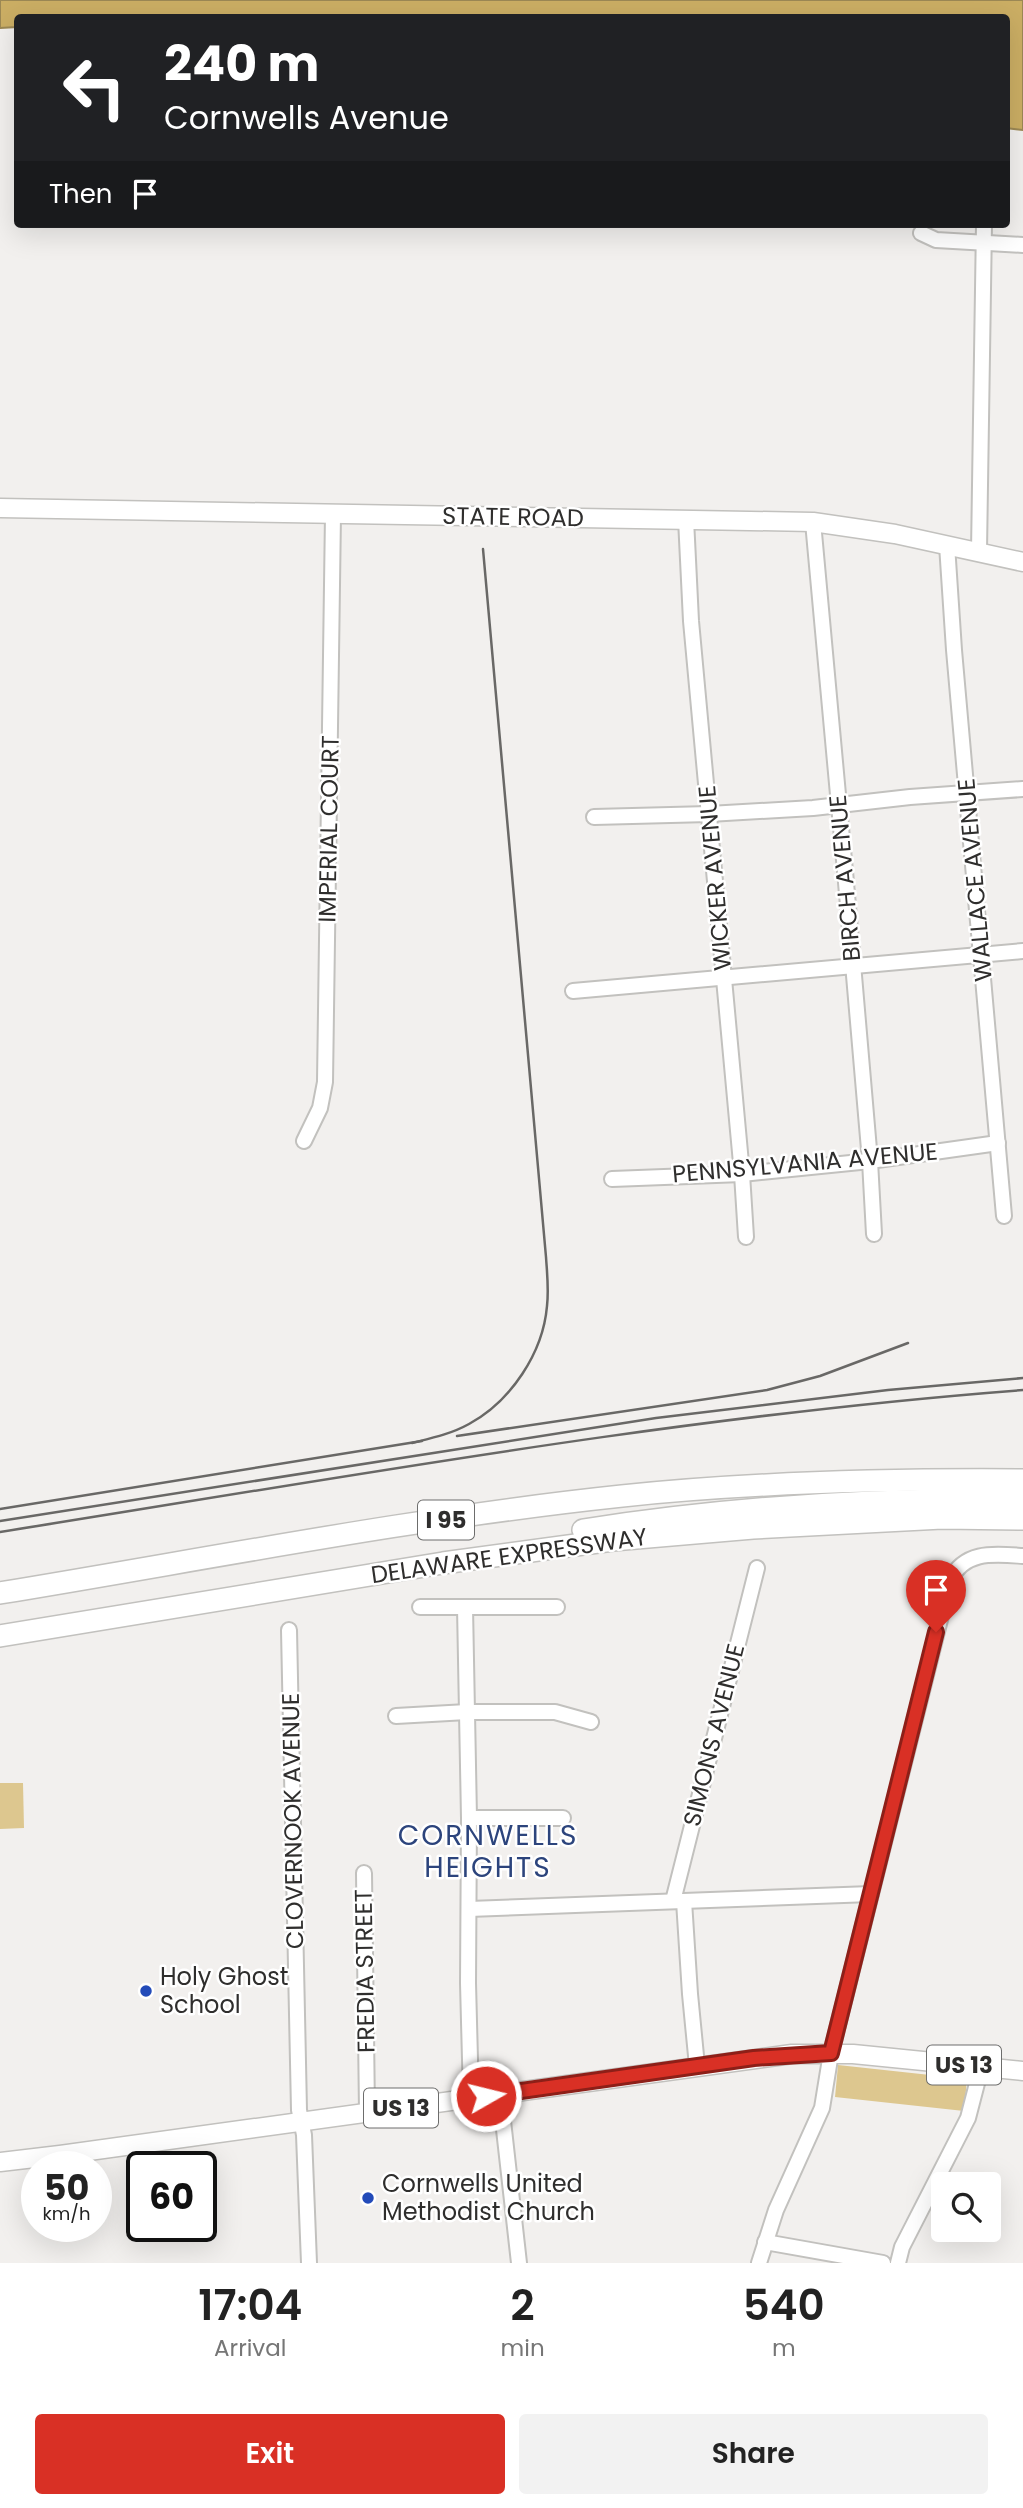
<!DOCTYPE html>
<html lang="en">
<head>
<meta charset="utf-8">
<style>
  body { margin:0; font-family:Poppins,sans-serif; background:#f2f2f2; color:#222; height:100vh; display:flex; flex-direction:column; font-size:26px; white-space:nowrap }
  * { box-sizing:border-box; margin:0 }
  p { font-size:23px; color:#767676 }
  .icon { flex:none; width:38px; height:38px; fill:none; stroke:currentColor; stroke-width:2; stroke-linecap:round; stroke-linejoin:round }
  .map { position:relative; height:2263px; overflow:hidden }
  .drawer { display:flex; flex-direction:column; background:#fff; flex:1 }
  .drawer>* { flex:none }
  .guide { position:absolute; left:14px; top:14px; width:996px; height:214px; border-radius:7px; box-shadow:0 7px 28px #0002; background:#202124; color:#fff; overflow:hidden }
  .fabs { position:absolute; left:931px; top:2172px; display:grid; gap:14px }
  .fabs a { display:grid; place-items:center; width:70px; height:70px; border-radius:7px; background:#fff; box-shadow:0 7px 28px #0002; font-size:35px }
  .speed { position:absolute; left:21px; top:2151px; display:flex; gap:14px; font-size:35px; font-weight:700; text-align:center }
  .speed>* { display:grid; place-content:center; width:91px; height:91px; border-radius:50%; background:#fff; box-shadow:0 7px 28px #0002; line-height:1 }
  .speed small { font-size:18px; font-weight:400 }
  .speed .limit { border:4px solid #111; border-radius:10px; background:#fff; color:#111 }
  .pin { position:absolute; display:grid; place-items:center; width:60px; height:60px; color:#fff; margin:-72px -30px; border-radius:50% 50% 50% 0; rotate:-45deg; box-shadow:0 0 7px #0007 }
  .pin .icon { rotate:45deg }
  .me { position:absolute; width:77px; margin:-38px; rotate:82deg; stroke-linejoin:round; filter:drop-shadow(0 0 5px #0008) }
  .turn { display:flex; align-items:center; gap:24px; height:147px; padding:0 35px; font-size:32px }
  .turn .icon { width:91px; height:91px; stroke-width:2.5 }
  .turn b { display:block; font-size:49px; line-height:60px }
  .then { display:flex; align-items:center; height:66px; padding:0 35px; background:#0003; gap:14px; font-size:26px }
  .eta { display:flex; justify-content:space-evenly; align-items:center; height:119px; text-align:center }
  .eta b { font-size:42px; font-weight:600; line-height:49px }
  .button { display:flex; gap:14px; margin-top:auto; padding:14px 35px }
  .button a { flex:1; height:80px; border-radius:7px; background:#d93025; color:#fff; font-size:28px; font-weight:600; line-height:80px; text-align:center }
  .button a+a { background:#f2f2f2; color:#222 }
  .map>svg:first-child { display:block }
  .green { fill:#ddc78f }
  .water { fill:#cbae64; stroke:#9c8854; stroke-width:2 }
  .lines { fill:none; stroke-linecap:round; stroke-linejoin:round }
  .minor-casing { stroke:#c2c1be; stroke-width:18 }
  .major-casing { stroke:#c2c1be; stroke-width:21 }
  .highway-casing { stroke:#c2c1be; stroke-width:24 }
  .minor { stroke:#fff; stroke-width:14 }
  .major { stroke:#fff; stroke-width:18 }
  .highway { stroke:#fff; stroke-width:21 }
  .rail { stroke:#696866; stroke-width:2.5 }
  .route-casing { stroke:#8d1f18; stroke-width:18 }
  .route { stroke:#d93025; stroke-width:12 }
  .poi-dot { fill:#234bb9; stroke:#fff; stroke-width:2.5 }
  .labels { text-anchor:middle; stroke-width:5; stroke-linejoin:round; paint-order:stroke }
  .shield { fill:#fff; stroke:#6d6d6c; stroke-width:2 }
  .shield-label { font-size:23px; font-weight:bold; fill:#2f2e2d }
  .street-label { font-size:24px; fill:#2f2e2d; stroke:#fff }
  .poi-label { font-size:24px; fill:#2f2e2d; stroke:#fff; text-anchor:start }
  .quarter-label { font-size:28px; letter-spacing:2px; fill:#2c447c; stroke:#fff }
</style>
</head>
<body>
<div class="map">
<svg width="1023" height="2263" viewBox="0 0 1023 2263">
  <rect width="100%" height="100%" fill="#f2f0ee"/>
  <g class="green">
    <path d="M0,1783H23L24,1828L0,1829Z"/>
    <path d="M838,2065L967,2079L964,2111L835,2097Z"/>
  </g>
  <path class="water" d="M0,0H1023V130L1006,128V18H18L17,27L0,28Z"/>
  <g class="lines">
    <g class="minor-casing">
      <g id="minor">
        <path d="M921,233L936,240L1023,245"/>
        <path d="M686,519L691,621L742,1174L746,1237"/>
        <path d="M813,522L845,871L870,1161L874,1234"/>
        <path d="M947,545L954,650L1004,1216"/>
        <path d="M979,551L984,224"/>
        <path d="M594,817L709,814L813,808L910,797L1023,789"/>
        <path d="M573,991L1023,951"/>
        <path d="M304,1141L320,1108L325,1082L333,514"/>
        <path d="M612,1179L742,1174L870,1161L998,1143"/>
        <path d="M420,1607H557"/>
        <path d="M465,1607L469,1818L468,1983L471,2098"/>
        <path d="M289,1630L299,2110L304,2135L309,2263"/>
        <path d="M396,1716L467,1712H555L591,1722"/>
        <path d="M469,1818H563"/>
        <path d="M364,1873L367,2112"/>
        <path d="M673,1901L757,1568"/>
        <path d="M684,1901L690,1994L697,2066"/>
        <path d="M469,1909L871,1894"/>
        <path d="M500,2094L519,2263"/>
        <path d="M765,2242L883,2263"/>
        <path d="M759,2263L776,2210L822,2108L831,2053L950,1580C965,1550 994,1554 1023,1556"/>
        <path d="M898,2263L902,2247L968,2118L981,2068"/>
      </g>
    </g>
    <g class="major-casing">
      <g id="major">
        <path d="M0,508L813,522L895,534L1023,562"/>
        <path d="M0,2162L60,2155L792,2054H853L1023,2071"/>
      </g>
    </g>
    <g class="highway-casing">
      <g id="highway">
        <path d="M583,1530C730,1507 875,1498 1023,1500"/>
        <path d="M0,1593C207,1559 413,1518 622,1496C755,1482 889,1479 1023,1480"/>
        <path d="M0,1636L443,1563L613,1540L753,1528L942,1518L1023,1519"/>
      </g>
    </g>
    <use href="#minor" class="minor"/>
    <use href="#major" class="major"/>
    <use href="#highway" class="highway"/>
    <g class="rail">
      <path d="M457,1436L767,1390L820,1376L908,1343"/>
      <path d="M412,1443C432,1438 451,1434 469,1424C511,1401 543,1353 547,1306C549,1289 547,1273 546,1257L483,549"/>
      <path d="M0,1509L422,1441"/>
      <path d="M0,1521L656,1418L888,1390L1023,1378"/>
      <path d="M0,1532C340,1478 680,1416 1023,1390"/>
    </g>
  </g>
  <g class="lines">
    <g class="route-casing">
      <path id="route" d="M486,2096L754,2058L831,2053L936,1632"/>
    </g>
    <use href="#route" class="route"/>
  </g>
  <g class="poi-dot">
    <circle cx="146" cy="1991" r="7"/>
    <circle cx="368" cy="2198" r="7"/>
  </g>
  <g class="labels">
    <g class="shield">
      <rect x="418" y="1500.5" width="56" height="39" rx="5"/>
      <rect x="927" y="2045.5" width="74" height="39" rx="5"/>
      <rect x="364" y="2088.5" width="74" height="39" rx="5"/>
    </g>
    <g class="shield-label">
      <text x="446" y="1528">I 95</text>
      <text x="964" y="2073">US 13</text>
      <text x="401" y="2116">US 13</text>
    </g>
    <g class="street-label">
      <text transform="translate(513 517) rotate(1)" y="8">STATE ROAD</text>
      <text transform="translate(329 829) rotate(-89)" y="8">IMPERIAL COURT</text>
      <text transform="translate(715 878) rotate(-95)" y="8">WICKER AVENUE</text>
      <text transform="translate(845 878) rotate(-95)" y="8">BIRCH AVENUE</text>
      <text transform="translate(975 880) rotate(-95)" y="8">WALLACE AVENUE</text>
      <text transform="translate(805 1163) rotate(-5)" y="8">PENNSYLVANIA AVENUE</text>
      <text transform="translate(509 1556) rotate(-8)" y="8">DELAWARE EXPRESSWAY</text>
      <text transform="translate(714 1735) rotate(-76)" y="8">SIMONS AVENUE</text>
      <text transform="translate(293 1821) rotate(-91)" y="8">CLOVERNOOK AVENUE</text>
      <text transform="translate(365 1971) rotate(-91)" y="8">FREDIA STREET</text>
    </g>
    <g class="poi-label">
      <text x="160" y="1985">Holy Ghost<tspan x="160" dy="28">School</tspan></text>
      <text x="382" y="2192">Cornwells United<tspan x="382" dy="28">Methodist Church</tspan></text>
    </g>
    <g class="quarter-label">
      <text x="488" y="1845">CORNWELLS<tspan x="488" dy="32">HEIGHTS</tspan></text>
    </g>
  </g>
</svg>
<div class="fabs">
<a><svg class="icon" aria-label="search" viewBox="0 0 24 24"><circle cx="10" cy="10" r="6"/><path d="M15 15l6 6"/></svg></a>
</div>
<div class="speed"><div>50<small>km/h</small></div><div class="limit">60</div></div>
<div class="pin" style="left:936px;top:1632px;background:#d93025"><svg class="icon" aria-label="arrive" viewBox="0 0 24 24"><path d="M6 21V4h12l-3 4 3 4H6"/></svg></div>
<svg class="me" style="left:486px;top:2096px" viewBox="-20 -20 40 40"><circle r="17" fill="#d93025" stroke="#fff" stroke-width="3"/><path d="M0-11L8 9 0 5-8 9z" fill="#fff"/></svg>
<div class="guide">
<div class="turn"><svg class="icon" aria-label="left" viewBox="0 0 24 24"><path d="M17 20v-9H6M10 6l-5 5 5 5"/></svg><div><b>240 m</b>Cornwells Avenue</div></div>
<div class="then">Then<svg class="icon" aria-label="arrive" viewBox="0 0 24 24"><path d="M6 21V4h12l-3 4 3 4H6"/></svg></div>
</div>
</div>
<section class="drawer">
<div class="eta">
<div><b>17:04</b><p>Arrival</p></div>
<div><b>2</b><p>min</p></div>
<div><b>540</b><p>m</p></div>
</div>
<div class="button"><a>Exit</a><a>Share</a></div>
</section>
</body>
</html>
